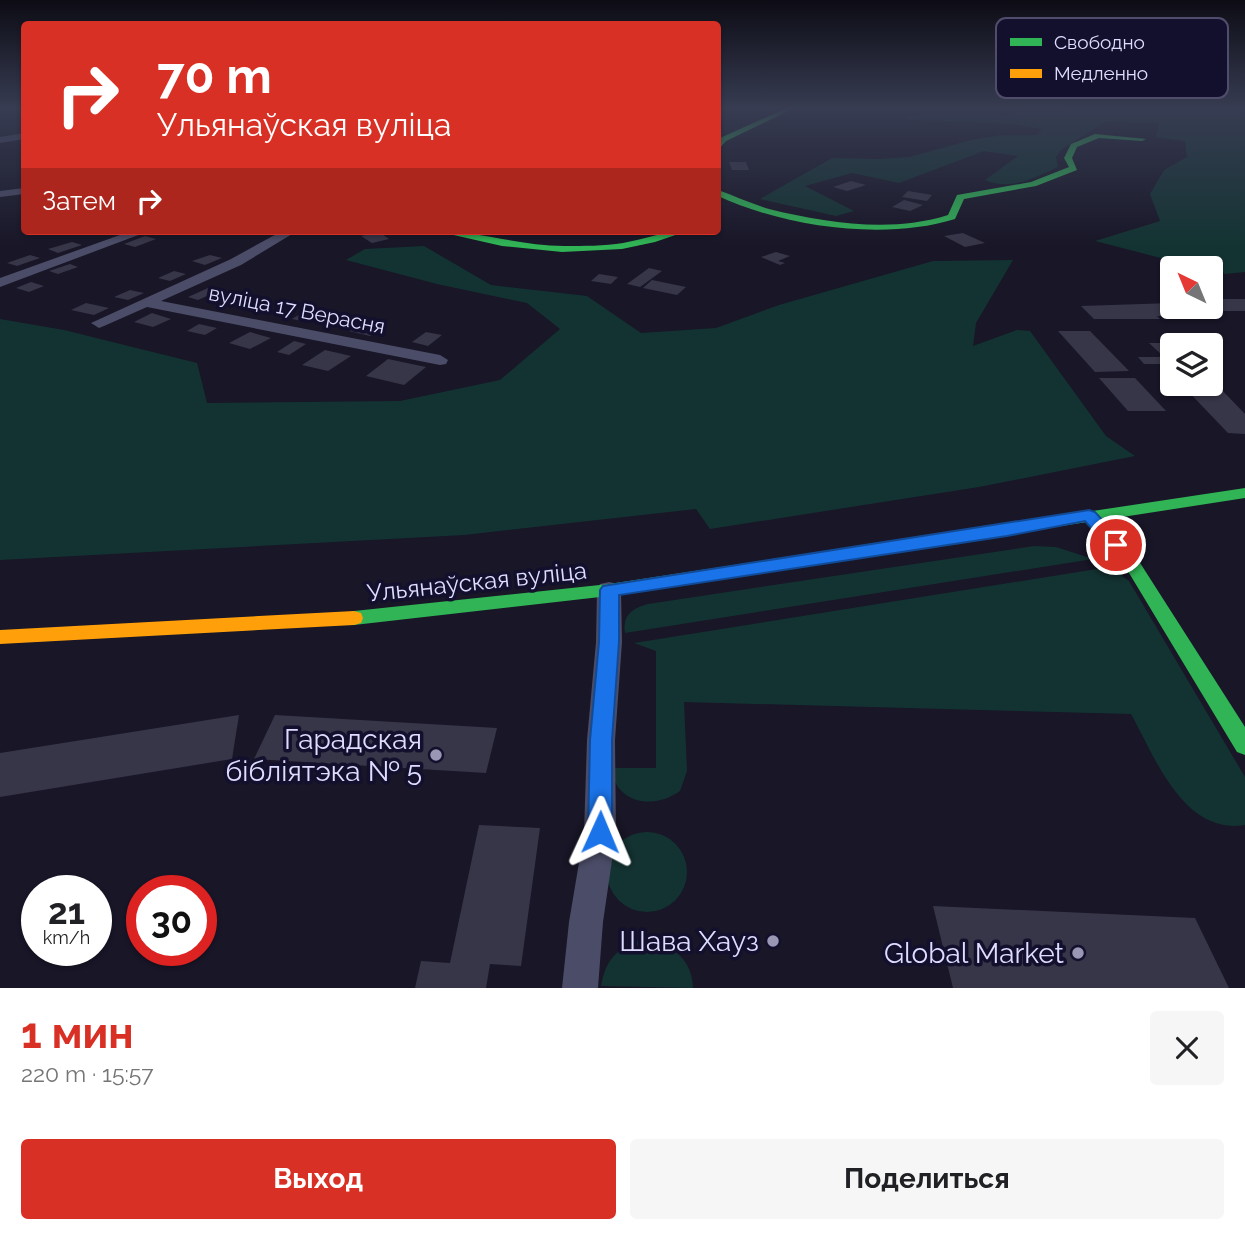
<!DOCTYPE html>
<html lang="ru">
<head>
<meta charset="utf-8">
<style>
  body { margin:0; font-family:Raleway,sans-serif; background:#f6f6f6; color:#202124; height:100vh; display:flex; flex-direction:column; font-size:26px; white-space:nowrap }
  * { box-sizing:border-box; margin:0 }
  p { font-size:23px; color:#757577 }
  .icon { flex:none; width:38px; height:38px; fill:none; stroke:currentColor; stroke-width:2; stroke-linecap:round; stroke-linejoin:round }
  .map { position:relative; height:988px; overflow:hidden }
  .side { display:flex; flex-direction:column; background:#fff; flex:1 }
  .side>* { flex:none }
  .banner { position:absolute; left:21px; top:21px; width:700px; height:214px; border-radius:7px; box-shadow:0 2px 5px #0004; background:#d93025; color:#fff; overflow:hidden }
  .needle { width:46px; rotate:317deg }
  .controls { position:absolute; left:1160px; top:256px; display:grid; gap:14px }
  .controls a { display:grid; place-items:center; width:63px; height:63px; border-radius:7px; background:#fff; box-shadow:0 2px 5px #0004; font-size:35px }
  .speed { position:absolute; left:21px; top:875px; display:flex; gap:14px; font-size:35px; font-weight:700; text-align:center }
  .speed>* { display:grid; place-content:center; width:91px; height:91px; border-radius:50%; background:#fff; box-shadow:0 2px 5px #0004; line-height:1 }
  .speed small { font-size:18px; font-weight:400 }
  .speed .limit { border:10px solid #d22; background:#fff; color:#111 }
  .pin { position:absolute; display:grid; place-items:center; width:60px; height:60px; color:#fff; margin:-30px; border:4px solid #fff; border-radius:50%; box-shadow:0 2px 7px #0007 }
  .me { position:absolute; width:77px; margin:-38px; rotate:1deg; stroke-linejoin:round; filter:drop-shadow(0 0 5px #0008) }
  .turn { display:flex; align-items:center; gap:24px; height:147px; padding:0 21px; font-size:32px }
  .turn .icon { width:91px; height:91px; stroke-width:2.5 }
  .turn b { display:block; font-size:49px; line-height:60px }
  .then { display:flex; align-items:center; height:66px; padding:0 21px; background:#0003; gap:14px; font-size:26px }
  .round { display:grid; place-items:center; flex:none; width:74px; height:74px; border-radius:7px; background:#f6f6f6 }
  .summary { display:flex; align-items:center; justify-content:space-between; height:119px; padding:0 21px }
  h1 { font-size:42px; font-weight:700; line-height:52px; color:#d93025 }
  .button { display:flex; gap:14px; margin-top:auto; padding:14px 21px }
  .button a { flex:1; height:80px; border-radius:7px; background:#d93025; color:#fff; font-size:28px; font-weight:700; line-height:80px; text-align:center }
  .button a+a { background:#f6f6f6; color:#202124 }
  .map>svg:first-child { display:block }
  .green { fill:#133332 }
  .building { fill:#373548 }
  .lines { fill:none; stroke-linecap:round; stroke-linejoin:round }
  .street { fill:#4b4c67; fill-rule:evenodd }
  .fast { fill:#30b455; fill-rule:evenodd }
  .slow { fill:#ff9f0a; fill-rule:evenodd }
  .route { fill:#1a73e8; stroke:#114b97; stroke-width:2 }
  .poi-dot { fill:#9997b3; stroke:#13102d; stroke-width:2.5 }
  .labels { text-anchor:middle; stroke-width:7; stroke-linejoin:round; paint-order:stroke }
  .far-street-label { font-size:21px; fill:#dedcff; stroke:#13102d }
  .street-label { font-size:24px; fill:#dedcff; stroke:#13102d }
  .near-poi-label { font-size:28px; fill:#dedcff; stroke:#13102d; text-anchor:end }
  .key { fill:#13102d; stroke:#504d6c; stroke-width:2 }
  .key-label { font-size:19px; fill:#dedcff }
</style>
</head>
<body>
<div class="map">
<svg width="1245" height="988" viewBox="0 0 1245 988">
  <rect width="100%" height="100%" fill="#181627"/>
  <g class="green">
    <path d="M1069,108H1245V272L1225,274L1212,263L1188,265L1095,241L1160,221L1150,194L1164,170L1187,157L1185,141L1156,137L1159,123L1106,121L1061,150L1056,157L1058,167C1034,178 1011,191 985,180L1018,156L984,151L899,183L852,173L805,186L854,211L836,216L760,199L832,158L879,159L910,157L971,140L1002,135H1037L1042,129C998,119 951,123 906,119L908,116L979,113L1007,116L1029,110L1058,113Z"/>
    <path d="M424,246L491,285L587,296L641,333L716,328L779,305L933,261L1013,260L976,323L973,346L1017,330L1030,331L1106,436L1135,456L979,487L710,529L696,509L464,535L0,560V319L64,330L197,363L207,403L400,401L500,380L560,329L527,303L437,284L346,260L365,249Z"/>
    <path d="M1034,546L1056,547L1093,559L625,633C622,615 633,608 648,604Z"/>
    <path d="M1109,567L1129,581L1245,777V825C1183,835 1155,757 1131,714L684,702L687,771L680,791C653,810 616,804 611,768H656V651L634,643Z"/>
    <circle cx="647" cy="872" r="40"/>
    <path d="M637,941C667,940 692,956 693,988L601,986C605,962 615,950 637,941Z"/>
  </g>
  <g class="building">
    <path d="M729,162H746L749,170H732Z"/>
    <path d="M851,181L866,185L847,191L833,187Z"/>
    <path d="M908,191L932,195L927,201L902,197Z"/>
    <path d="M904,200L923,205L910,211L892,207Z"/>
    <path d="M382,231L385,233L382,234L389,239L372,243L361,236Z"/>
    <path d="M963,233L985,243L965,247L944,236Z"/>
    <path d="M145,236L156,239L135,247L124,244Z"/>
    <path d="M72,242L82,245L58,253L48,249Z"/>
    <path d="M776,252L790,256L778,261L785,263L780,265L761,257Z"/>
    <path d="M30,255L40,258L17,266L7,263Z"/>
    <path d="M210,255L222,258L205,265L192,261Z"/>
    <path d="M70,264L78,267L58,274L49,271Z"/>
    <path d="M649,268L662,271L640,287L627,284Z"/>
    <path d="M174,271L186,274L170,281L158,278Z"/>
    <path d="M599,274L618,277L611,284L591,281Z"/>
    <path d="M652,280L686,287L677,295L643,288Z"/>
    <path d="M31,282L44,286L29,292L16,288Z"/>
    <path d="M208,288L218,291L198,300L188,297Z"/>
    <path d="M130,290L144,293L128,300L114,297Z"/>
    <path d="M1211,299H1245V311H1208L1215,316H1157L1160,319H1094L1081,306L1172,303V306H1211Z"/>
    <path d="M86,303L109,308L94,315L71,310Z"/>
    <path d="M309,309L324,312L307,322L292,319Z"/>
    <path d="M152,313L171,319L153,327L134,322Z"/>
    <path d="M362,323L382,328L370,336L349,331Z"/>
    <path d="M199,324L217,328L205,335L187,331Z"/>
    <path d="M1058,331H1090L1129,371L1095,372Z"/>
    <path d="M250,332L271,338L250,349L229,343Z"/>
    <path d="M426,332L442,335L428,346L412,342Z"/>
    <path d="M294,341L306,344L289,355L277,352Z"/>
    <path d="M1149,343H1172V357H1164Z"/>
    <path d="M325,350L351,356L328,371L302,365Z"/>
    <path d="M1138,357H1161L1168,364H1144Z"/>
    <path d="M388,359L426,367L404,385L366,376Z"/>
    <path d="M1099,378H1135L1166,411H1128Z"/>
    <path d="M1183,386H1218L1245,414V434L1228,433Z"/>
    <path d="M239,715L232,759L0,797V753Z"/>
    <path d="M275,715L497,728L486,773L254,759Z"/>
    <path d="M479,825L540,828L521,966L490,964L486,988H415L421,961L450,963Z"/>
    <path d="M933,906L1195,918L1229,988H953Z"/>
  </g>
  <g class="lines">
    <g class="street">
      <path d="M24,133V139L0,143V137Z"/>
      <path d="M24,188V194L0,197V191Z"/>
      <path d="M131,231H149L0,287V278Z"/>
      <path d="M282,231H297L241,265L161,301L440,355L448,360L446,364L440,365L147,307L104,326L99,328L91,323L231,259Z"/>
      <path d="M609,582L618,584L621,590L622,642L615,740L616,833L603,922L598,988H562L569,922L584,833L587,740L596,642L597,590L600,584Z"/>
    </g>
    <g class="fast">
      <path d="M787,108H795L726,141L718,150L720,138Z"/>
      <path d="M1095,134L1146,139L1142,141L1099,138L1077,147L1072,158L1077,170L1036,186L964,199L955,219C884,241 785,227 718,196V190C735,196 752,204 769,209C826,223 892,233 948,215L957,195L1031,182L1069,167L1064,158L1071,144Z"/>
      <path d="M436,231C479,231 521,246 564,246C584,246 604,246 623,243C645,239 665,231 687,231L655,242L622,249L562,252L502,246Z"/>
      <path d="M1245,488V498L1103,520L1135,555L1245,727V755L1237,752L1123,563L1087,522L609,596L354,625L347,623L345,618L347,613L354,611L609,584Z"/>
    </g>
    <path class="slow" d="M354,611L361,613L363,618L361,623L354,625L0,644V630Z"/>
  </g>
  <linearGradient id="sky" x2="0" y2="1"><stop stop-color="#0d0c15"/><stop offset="0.44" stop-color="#373c52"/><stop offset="1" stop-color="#373c52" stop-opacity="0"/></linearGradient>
  <rect width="1245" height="246" fill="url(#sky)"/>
  <path class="route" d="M1089,510L1095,512L1122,541L1124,545L1122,549H1110L1085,521L1007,536L619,595V642L612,740V832L608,840L600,844L591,840L588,832L590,740L599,642L600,590L603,586Z"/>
  <g class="poi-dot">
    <circle cx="436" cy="755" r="7"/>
    <circle cx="773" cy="941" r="7"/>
    <circle cx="1078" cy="953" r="7"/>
  </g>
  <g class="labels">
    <g class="far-street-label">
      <text transform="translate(297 310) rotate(11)" y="7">вуліца 17 Верасня</text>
    </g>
    <g class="street-label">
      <text transform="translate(477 582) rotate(-6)" y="8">Ульянаўская вуліца</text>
    </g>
    <g class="near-poi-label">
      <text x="422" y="749">Гарадская<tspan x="422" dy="32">бібліятэка № 5</tspan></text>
      <text x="759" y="951">Шава Хауз</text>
      <text x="1064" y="963">Global Market</text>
    </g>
  </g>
  <rect x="996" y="18" width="232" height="80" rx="10" class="key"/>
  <rect x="1010" y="38" width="32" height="8" fill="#30b455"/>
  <rect x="1010" y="69" width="32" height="9" fill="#ff9f0a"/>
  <g class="key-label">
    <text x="1054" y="49">Свободно</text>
    <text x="1054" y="80">Медленно</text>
  </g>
</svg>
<div class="controls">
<a><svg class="needle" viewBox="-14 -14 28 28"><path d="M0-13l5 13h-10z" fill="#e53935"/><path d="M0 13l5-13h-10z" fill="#757577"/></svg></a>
<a><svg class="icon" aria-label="layers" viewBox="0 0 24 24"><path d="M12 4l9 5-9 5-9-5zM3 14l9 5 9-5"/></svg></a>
</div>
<div class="speed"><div>21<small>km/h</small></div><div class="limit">30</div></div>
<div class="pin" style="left:1116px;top:545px;background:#d93025"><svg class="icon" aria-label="arrive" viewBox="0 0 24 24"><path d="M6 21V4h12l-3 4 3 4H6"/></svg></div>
<svg class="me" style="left:600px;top:832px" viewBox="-20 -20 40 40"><path d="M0-17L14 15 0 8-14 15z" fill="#1a73e8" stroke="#fff" stroke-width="4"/></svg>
<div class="banner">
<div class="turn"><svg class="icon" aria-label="right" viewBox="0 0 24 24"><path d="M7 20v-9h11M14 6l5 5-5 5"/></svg><div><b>70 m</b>Ульянаўская вуліца</div></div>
<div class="then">Затем<svg class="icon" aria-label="right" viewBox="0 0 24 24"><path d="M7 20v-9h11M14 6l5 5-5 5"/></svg></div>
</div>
</div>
<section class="side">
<div class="summary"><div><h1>1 мин</h1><p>220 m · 15:57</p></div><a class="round"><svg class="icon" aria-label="close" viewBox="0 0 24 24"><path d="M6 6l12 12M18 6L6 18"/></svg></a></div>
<div class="button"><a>Выход</a><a>Поделиться</a></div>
</section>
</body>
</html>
